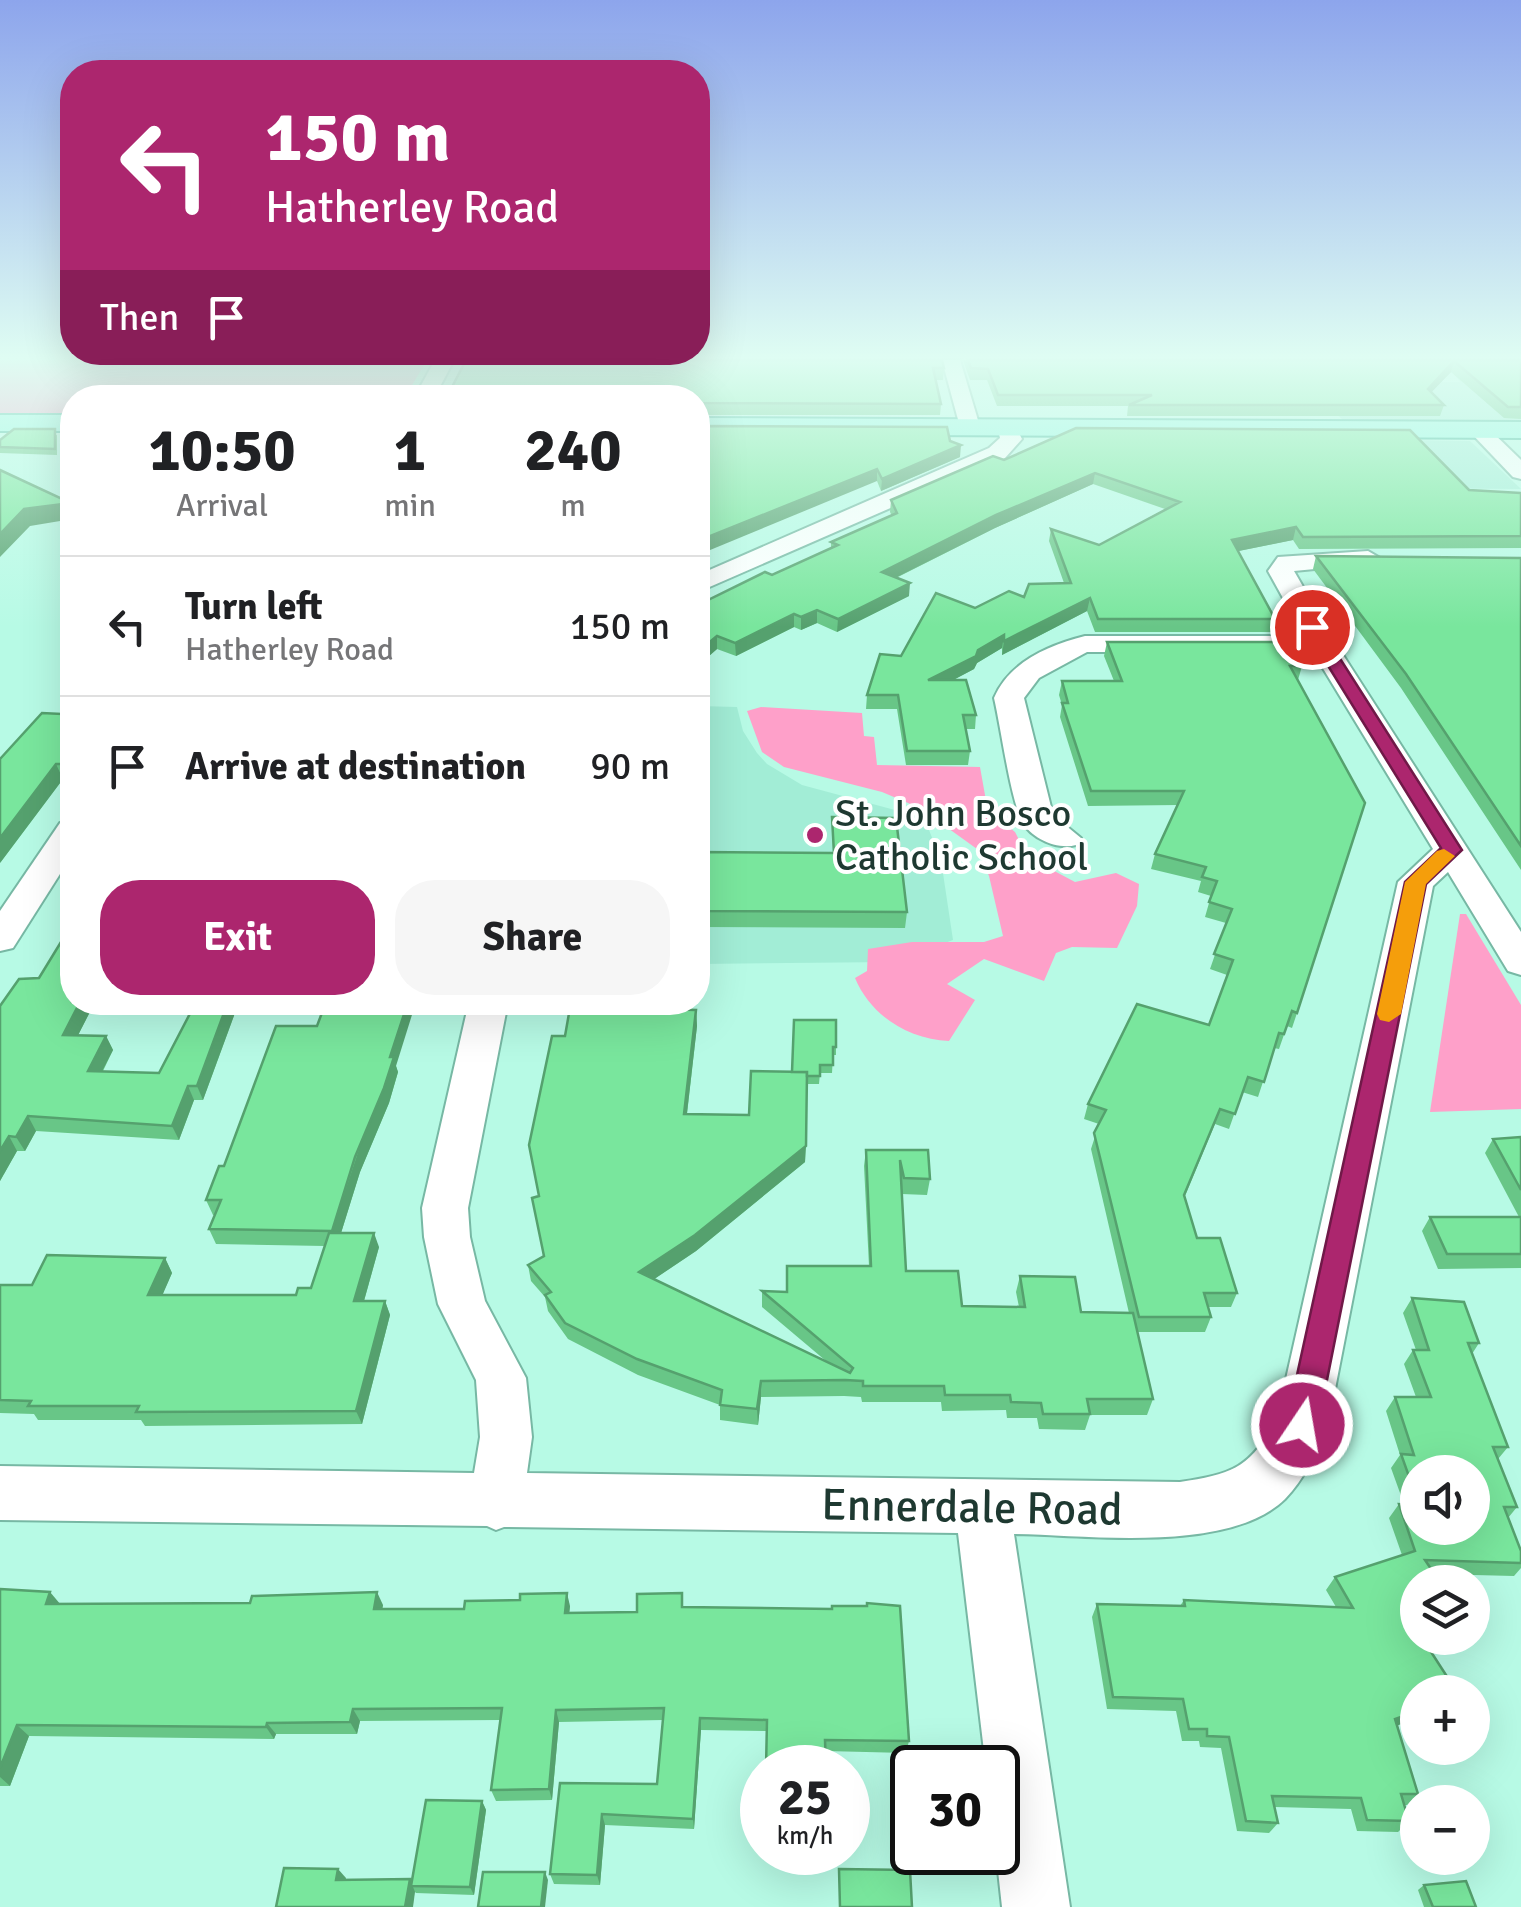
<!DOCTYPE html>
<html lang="en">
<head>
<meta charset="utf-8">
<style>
  body { margin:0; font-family:Signika,sans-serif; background:#f6f6f6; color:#202124; height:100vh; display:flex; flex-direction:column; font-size:38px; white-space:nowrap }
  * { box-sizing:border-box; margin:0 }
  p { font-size:32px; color:#757577 }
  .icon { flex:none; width:55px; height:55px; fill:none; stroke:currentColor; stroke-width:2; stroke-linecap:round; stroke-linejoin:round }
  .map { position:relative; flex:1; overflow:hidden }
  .sheet { position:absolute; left:60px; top:385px; width:650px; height:630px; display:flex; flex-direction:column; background:#fff; border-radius:40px; box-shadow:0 10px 40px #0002 }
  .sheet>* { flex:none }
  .guide { position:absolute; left:60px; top:60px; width:650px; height:305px; border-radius:40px; box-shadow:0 10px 40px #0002; background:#ac266e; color:#fff; overflow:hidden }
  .tools { position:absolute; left:1400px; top:1455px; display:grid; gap:20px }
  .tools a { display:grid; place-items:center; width:90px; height:90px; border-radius:50%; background:#fff; box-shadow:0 10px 40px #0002; font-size:50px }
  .speed { position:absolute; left:740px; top:1745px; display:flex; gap:20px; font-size:50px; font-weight:700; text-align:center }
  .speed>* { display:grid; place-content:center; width:130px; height:130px; border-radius:50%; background:#fff; box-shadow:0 10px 40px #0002; line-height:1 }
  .speed small { font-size:25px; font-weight:400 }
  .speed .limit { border:5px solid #111; border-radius:15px; background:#fff; color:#111 }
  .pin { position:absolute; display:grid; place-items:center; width:85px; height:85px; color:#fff; margin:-42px; border:5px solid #fff; border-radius:50%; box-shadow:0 2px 10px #0007 }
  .me { position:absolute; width:110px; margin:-55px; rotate:12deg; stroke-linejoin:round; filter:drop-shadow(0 0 8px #0008) }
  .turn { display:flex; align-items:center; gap:35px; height:210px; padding:0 40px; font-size:45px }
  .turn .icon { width:130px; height:130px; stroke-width:2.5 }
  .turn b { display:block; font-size:70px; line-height:85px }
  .then { display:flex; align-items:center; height:95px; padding:0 40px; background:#0003; gap:20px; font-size:38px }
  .eta { display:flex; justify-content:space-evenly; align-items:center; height:170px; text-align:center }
  .eta b { font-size:60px; font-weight:700; line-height:70px }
  .action { display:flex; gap:20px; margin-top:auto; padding:20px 40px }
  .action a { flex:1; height:115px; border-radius:40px; background:#ac266e; color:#fff; font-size:40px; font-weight:700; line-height:115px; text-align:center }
  .action a+a { background:#f6f6f6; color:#202124 }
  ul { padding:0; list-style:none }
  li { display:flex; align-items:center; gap:30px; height:140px; padding:0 40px; border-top:2px solid #e0e0e0 }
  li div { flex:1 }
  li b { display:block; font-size:38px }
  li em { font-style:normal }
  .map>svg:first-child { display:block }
  .built { fill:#a2edd6 }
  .green { fill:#fea0c9 }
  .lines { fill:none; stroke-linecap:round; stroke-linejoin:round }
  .minor-casing { stroke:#77b8a4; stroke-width:4 }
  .major-casing { stroke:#35b294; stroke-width:4 }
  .minor { fill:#fff; fill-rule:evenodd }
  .major { fill:#8df8df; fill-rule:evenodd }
  .wall { fill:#68c687 }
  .shaded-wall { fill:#55a16e }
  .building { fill:#79e69d; stroke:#55a16e; stroke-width:2.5 }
  .route { fill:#ac266e; stroke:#701948; stroke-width:2.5 }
  .slow { fill:#f59e0b }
  .poi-dot { fill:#ac266e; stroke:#fff; stroke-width:4 }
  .labels { text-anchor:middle; stroke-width:8; stroke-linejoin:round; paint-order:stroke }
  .poi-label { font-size:38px; fill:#1e3931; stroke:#fff; text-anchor:start }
  .near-street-label { font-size:45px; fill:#1e3931; stroke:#fff }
</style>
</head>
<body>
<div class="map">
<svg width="1521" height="1907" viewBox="0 0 1521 1907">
  <rect width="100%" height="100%" fill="#b7fae5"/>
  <g class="built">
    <path d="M1454,374L1521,380V421L1343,420L1303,383L1460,382Z"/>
    <path d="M1339,439L1470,441L1521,489L1387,488Z"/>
    <path d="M698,706L737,707L743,731L757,753L767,764L802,785L906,813L920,821L929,830L941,860L953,940L893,962L698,964Z"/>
  </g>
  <g class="green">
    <path d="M0,360H427L405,397L72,398V414L0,413Z"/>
    <path d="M761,707L862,713L864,736L874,737L877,765L980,767L990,823H1004L1015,832L1028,857L1075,882L1116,873L1139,884L1137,906L1117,948L1072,947L1056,953L1044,981L984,959L947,984L975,1000L949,1041C908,1039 871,1016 855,978L867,971L868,949L912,942H984L1003,936L989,876L977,849L920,808L882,792L784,767L762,752L747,711Z"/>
    <path d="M1460,914H1466L1521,1005V1109L1430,1112Z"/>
  </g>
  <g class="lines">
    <g class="minor-casing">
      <g id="minor">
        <path d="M435,360H454L434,398H414Z"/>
        <path d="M942,360H960L980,427L977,431H963L960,427Z"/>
        <path d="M1007,421L1014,423L1022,439L1005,458L698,592V575L989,448L1000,438L997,427Z"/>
        <path d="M1479,424L1486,426L1521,460V479L1513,477L1472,434L1469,430Z"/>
        <path d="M1368,551L1380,558L1377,563L1294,571L1336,644L1521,932V975L1508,971L1448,872L1433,886L1328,1425C1317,1450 1305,1479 1285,1499C1229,1554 1088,1535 1014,1534L1070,1907H1002L996,1852L998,1768H986L958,1533L504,1527L496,1530L487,1526L0,1520V1466L474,1473L480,1437L476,1380L438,1304L424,1237L422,1208L469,1002H508L468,1208L470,1237L485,1301L526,1378L532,1437L527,1473L1180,1482C1233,1474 1250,1468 1277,1419L1398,882L1433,849L1313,652H1087L1039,678L1024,698L1053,815L1081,838L1076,845C1058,850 1031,839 1022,821C1010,797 1001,728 994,698C1009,662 1049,645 1085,636H1304L1268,571L1278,557Z"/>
        <path d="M72,820V855L13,948L0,951V911L60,823Z"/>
      </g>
    </g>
    <g class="major-casing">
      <g id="major">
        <rect x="0" y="415" width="72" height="16"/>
        <path d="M698,418L1521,422V438L698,434Z"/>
      </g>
    </g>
    <use href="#minor" class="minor"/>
    <use href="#major" class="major"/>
  </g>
  <g class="wall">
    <path d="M963,360H1521V419L1504,418L1451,372L1431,392L1444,405L1440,416H1127L1128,406H997L987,380H970Z"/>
    <path d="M944,368L943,380H936L941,404L940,415H698V398H436Z"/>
    <path d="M698,426L950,441L960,457L881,491L877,481Z"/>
    <path d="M57,435V455L0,453V440Z"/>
    <path d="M1004,460L1521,493V548L1299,549L1293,540L1238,551L1275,619L1271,632H1095L1087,611L1002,655V648L977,663L974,669L953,680L976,715L975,729H966L970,751L968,765H906L897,709H866L867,695L901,656L975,608L1024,597L1064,583L1049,541L1051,529L1099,545L1165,509L1093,484L995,528L896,578L909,596L837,632L817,623L801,630L794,627L736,656L717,649L701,663L698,662V605L772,575L831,549V542L892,516L890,512L891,500Z"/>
    <path d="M1316,556L1521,558V870L1401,688L1313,569Z"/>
    <path d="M1107,642L1302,666L1298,680L1297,1013L1292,1028L1287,1026L1279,1049L1274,1048L1258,1097L1242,1092L1229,1129L1215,1124L1185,1196L1197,1238L1237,1293L1231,1307H1208L1211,1317L1205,1332H1137L1153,1399L1147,1415H1090L1085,1430L1039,1429L1037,1418H1007L1006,1410L942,1411L941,1402H862L861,1397L844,1396L761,1397L758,1425L720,1420V1405L638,1375L568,1339L548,1311L545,1297L531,1281L528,1265L543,1256L539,1196L565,1036L663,1009L696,1010L697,1026L687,1114L749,1115L792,1072L836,1020V1055H833L832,1073H820L819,1084H807L805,1162L696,1251L654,1279L826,1361L762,1307V1291L786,1292L869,1266L864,1166L866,1150L930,1179L927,1195L902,1194L906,1271L962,1306L1019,1307L1016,1292L1020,1276L1081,1312L1129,1313L1091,1149L1099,1124L1084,1119L1088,1104L1209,1025L1227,975L1210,969L1226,923L1205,917L1211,896L1198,892L1201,881L1151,869L1155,854L1178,805L1088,806L1060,717L1062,705L1059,695L1062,681H1114L1104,656Z"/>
    <path d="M72,700V777L71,779H63L0,863L62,714Z"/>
    <path d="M832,817L907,912L905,928L698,927V852L833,853Z"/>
    <path d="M72,902V1002H95L78,1035L106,1036L113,1050L103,1071L159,1073L196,1002H239L203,1100H194L179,1140L36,1131L25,1151H17L0,1181V1006L39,978L72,925L66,914Z"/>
    <path d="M396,1066L398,1072L389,1103L360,1172L341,1233L379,1247L364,1301H385L390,1315L362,1424L145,1426L141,1420H38L34,1414L0,1413V1285H32L165,1258L172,1273L162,1295H296L311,1288L325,1246L216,1244L209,1229L215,1215H213L206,1200L224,1166Z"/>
    <path d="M1521,1137V1268L1438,1269L1422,1231L1430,1217H1519L1485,1153L1493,1139Z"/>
    <path d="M1412,1298L1479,1343L1472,1354L1508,1447L1498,1459L1517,1507L1508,1518L1521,1551V1568L1514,1576L1434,1574L1418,1638H1454L1428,1647L1398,1726L1418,1794L1407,1805H1404L1409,1821L1398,1832L1357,1831L1351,1809L1275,1807L1278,1823L1269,1833L1237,1831L1221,1748L1200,1747L1199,1741H1182L1176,1711L1107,1709L1092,1617L1097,1604L1180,1606L1184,1600L1336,1607L1326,1590L1335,1577L1402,1555L1389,1518L1399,1504H1404L1391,1468L1400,1455L1386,1411L1395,1397H1416L1404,1364L1413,1350H1416L1403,1313Z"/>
    <path d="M0,1589L60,1604L383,1605L382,1609H464L570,1606L569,1613L637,1612L684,1607L909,1741L906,1753L826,1751L767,1731L701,1730L694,1829L605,1825L600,1885L554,1884L550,1874L560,1783L657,1784L663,1720L559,1722L552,1800L496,1801L491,1790L500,1720L360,1721L357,1734H276L274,1739L29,1736L10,1786H0Z"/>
    <path d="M482,1801L486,1810L474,1895L416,1893L415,1892L276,1907L338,1869L345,1880L412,1883Z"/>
    <path d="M1424,1885L1476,1907H1424L1418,1890Z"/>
  </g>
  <g class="shaded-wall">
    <path d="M1454,361L1451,372L1424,400L1428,389Z"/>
    <path d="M961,445L960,457L881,491L882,479Z"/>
    <path d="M877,469V481L698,555V541Z"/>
    <path d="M1095,473L1093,484L995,528L881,585L882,572L996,515Z"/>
    <path d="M71,503L72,519L30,526L0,557V534L24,509Z"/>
    <path d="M1296,527L1293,540L1229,553L1232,540Z"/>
    <path d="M910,583L909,596L837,632L838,619Z"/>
    <path d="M1090,598L1087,611L1002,655L1004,641Z"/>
    <path d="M817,610V623L801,630V617Z"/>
    <path d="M794,614V627L736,656L735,643Z"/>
    <path d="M1004,635L1002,648L977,663L974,669L927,694L928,680Z"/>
    <path d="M717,636V649L701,663L700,650Z"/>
    <path d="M72,754V777L71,779L65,764Z"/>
    <path d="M56,764L63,779L0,863V838Z"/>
    <path d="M80,1002H95L71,1049L63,1035Z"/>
    <path d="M228,1002H239L203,1100L197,1086Z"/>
    <path d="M408,1002H416L396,1066L398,1072L389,1103L360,1172L337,1246L332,1231Z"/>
    <path d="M696,1010L697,1026L685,1130L684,1114Z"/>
    <path d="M106,1036L113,1050L95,1085L88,1071Z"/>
    <path d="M188,1086L194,1100L179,1140L172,1126Z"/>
    <path d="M28,1116L36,1131L25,1151L16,1137Z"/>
    <path d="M9,1136L17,1151L0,1181V1151Z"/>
    <path d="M806,1146L805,1162L696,1251L641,1288L639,1272Z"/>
    <path d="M374,1233L379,1247L360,1315L354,1301Z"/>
    <path d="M165,1258L172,1273L156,1310L148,1295Z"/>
    <path d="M385,1301L390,1315L362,1424L356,1411Z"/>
    <path d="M761,1381V1397L758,1425L757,1409Z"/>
    <path d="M50,1592L61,1605L46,1604Z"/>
    <path d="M377,1592L383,1605L380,1622L374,1609Z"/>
    <path d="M567,1593L570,1606L568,1626L565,1613Z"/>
    <path d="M1432,1638H1454L1413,1653L1424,1641Z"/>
    <path d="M353,1709L360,1721L357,1734L350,1722Z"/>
    <path d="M556,1710L559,1722L552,1800L549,1789Z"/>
    <path d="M1418,1711V1718L1385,1730L1395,1719Z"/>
    <path d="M700,1718L701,1730L694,1829L693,1819Z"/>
    <path d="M267,1723L276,1734L274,1739L266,1727Z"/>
    <path d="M17,1725L29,1736L10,1786L0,1777V1768Z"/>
    <path d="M482,1801L486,1810L474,1895L470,1887Z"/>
    <path d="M602,1814L605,1825L600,1885L597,1875Z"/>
    <path d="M338,1869L346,1878L344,1889L336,1880Z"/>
    <path d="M545,1872L548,1880L545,1907H541Z"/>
    <path d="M410,1879L415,1892L413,1907H405Z"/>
  </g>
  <g class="building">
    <path d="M466,360H942L944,368H933L941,404L698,403V398H436L441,387H452Z"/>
    <path d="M968,360H1521V407H1508L1454,361L1428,389L1444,405H1129L1152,395H998L988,369L971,368Z"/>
    <path d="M698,426L947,427L950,441L961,445L882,479L877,469L698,541Z"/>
    <path d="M1076,428L1410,430L1469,490L1521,493V536L1303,537L1296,527L1232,540L1275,619H1098L1090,598L1004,641V635L978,650L976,656L928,680H966L976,715H963L970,751H907L898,695H867L880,654L901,656L936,593L975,608L1009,591L1024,597L1029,584L1071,583L1051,529L1099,545L1180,502L1095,473L996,515L882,572L910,583L838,619L817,610L801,617L794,614L735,643L717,636L700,650L698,649V605L765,572L772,575L838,545L831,542L897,513L891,500L993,456L1004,460Z"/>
    <path d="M14,429H55V449L0,447V440Z"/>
    <path d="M0,470L71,503L24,509L0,534Z"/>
    <path d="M1316,556L1521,558V846L1406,674Z"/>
    <path d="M1107,642H1288L1302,666H1290L1365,803L1297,1013L1292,1011L1284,1034L1279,1033L1264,1082L1248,1077L1235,1114L1220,1109L1184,1195L1197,1238H1220L1237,1293H1204L1211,1317H1139L1094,1133L1106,1110L1088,1104L1137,1004L1209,1025L1233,960L1214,954L1232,909L1209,902L1217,881L1202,877L1206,867L1155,854L1184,791H1091L1062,703H1068L1062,681H1122Z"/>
    <path d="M72,700V754L65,764H56L0,838V759L42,713L62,714Z"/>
    <path d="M832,817L896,818L907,912L698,911V852L834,853Z"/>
    <path d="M72,902V914H66Z"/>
    <path d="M72,924V1002H80L63,1035L106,1036L88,1071L159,1073L196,1002H228L197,1086H188L172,1126L28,1116L16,1137L9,1136L0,1151V1006L19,979L39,978Z"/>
    <path d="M326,1002H408L390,1057H394L384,1088L355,1157L332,1231L209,1229L221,1200H206L219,1166H224L276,1026H317Z"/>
    <path d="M571,1002H661L660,1009L696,1010L684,1114L749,1115L751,1071L807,1072L806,1146L695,1235L639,1272L850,1373L853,1368L762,1291L787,1292V1266H871L866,1150H928L930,1179L904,1178L900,1160L906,1271H958L962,1306L1025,1307L1020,1276L1075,1277L1081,1312L1133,1313L1153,1399H1087L1090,1414H1043L1041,1403L1011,1402L1010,1395H945L944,1386H863V1381L845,1380L761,1381L757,1409L720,1405L722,1390L637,1359L565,1323L545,1295L551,1292L528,1265L544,1256L532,1198L539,1196L529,1145L552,1036H565Z"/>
    <path d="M794,1020H836V1047H833V1065H820V1076H807V1072H792Z"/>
    <path d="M1521,1137V1190L1493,1139Z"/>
    <path d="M1430,1217H1521V1254H1447Z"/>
    <path d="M329,1233H374L354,1301H385L356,1411L136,1412L139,1406H28L31,1401L0,1400V1285H32L47,1255L165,1258L148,1295H296L298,1288H311Z"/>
    <path d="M1412,1298L1464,1302L1479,1343H1468L1508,1447H1493L1517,1507H1504L1521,1551V1563L1425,1560L1440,1582H1418V1638H1432L1424,1641L1457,1692H1418V1711L1395,1719L1418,1794H1401L1409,1821L1367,1820L1361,1798L1272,1796L1278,1823L1246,1821L1229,1737L1207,1736V1729H1189L1183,1699L1113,1697L1097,1604L1185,1606L1184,1600L1353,1608L1335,1577L1415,1551L1399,1504L1418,1505V1528H1472V1472H1418V1502L1401,1454L1414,1455L1395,1397H1431L1413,1350H1429Z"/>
    <path d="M0,1589L50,1592L46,1604L250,1603L252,1596L377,1592L374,1609H464L465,1601L520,1600V1594L567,1593L565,1613L637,1612V1594L682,1593V1607L832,1609V1606H867V1603L900,1606L909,1741L825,1740L826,1768H766L767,1720L700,1718L693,1819L602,1814L597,1875L550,1874L560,1783L657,1784L664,1708L556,1710L549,1789L491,1790L502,1708L353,1709L350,1722L267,1723L266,1727L17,1725L0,1768Z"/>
    <path d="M426,1800L482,1801L470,1887L411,1886Z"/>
    <path d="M284,1868L338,1869L336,1880L410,1879L405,1907H276Z"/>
    <path d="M839,1869L910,1870L912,1907H840Z"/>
    <path d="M483,1872H545L541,1907H478Z"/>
    <path d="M1466,1881L1476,1907H1433L1424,1885Z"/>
  </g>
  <linearGradient id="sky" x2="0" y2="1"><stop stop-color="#8da5ec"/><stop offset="0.57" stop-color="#dffdf3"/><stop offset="1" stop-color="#dffdf3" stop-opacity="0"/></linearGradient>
  <rect width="1521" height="627" fill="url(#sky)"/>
  <path class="route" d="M1306,624H1318L1462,850L1426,884L1318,1425L1313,1436L1302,1440L1291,1436L1286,1425L1405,882L1441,848L1304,627Z"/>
  <path class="slow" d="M1444,849L1455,856L1426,884L1401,1014L1389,1022L1380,1020L1377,1014L1405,882L1437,851Z"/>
  <circle class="poi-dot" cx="815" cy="835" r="10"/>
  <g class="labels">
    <g class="poi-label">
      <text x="835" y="826">St. John Bosco<tspan x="835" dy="44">Catholic School</tspan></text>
    </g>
    <g class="near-street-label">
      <text transform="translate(972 1506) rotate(1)" y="16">Ennerdale Road</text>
    </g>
  </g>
</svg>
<div class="tools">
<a><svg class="icon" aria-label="sound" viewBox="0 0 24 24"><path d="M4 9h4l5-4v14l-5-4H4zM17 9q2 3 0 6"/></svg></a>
<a><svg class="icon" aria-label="layers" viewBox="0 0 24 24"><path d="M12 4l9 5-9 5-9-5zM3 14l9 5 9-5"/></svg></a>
<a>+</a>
<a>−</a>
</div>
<div class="speed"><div>25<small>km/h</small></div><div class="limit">30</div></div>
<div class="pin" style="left:1312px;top:627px;background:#d93025"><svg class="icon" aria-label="arrive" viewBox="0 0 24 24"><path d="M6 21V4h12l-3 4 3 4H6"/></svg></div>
<svg class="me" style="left:1302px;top:1425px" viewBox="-20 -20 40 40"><circle r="17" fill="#ac266e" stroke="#fff" stroke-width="3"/><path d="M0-11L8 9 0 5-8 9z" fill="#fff"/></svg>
<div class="guide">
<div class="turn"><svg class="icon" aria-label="left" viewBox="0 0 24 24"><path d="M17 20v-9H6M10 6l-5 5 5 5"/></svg><div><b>150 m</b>Hatherley Road</div></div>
<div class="then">Then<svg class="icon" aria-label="arrive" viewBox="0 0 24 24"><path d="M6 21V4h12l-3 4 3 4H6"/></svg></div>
</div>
<section class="sheet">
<div class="eta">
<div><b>10:50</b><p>Arrival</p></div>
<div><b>1</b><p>min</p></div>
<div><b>240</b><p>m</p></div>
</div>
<ul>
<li><svg class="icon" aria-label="left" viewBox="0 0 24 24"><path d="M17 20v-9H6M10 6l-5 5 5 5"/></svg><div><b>Turn left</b><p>Hatherley Road</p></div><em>150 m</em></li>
<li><svg class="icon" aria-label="arrive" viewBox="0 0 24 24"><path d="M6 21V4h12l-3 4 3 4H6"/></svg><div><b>Arrive at destination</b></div><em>90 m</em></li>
</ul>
<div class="action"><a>Exit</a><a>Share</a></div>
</section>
</div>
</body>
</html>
